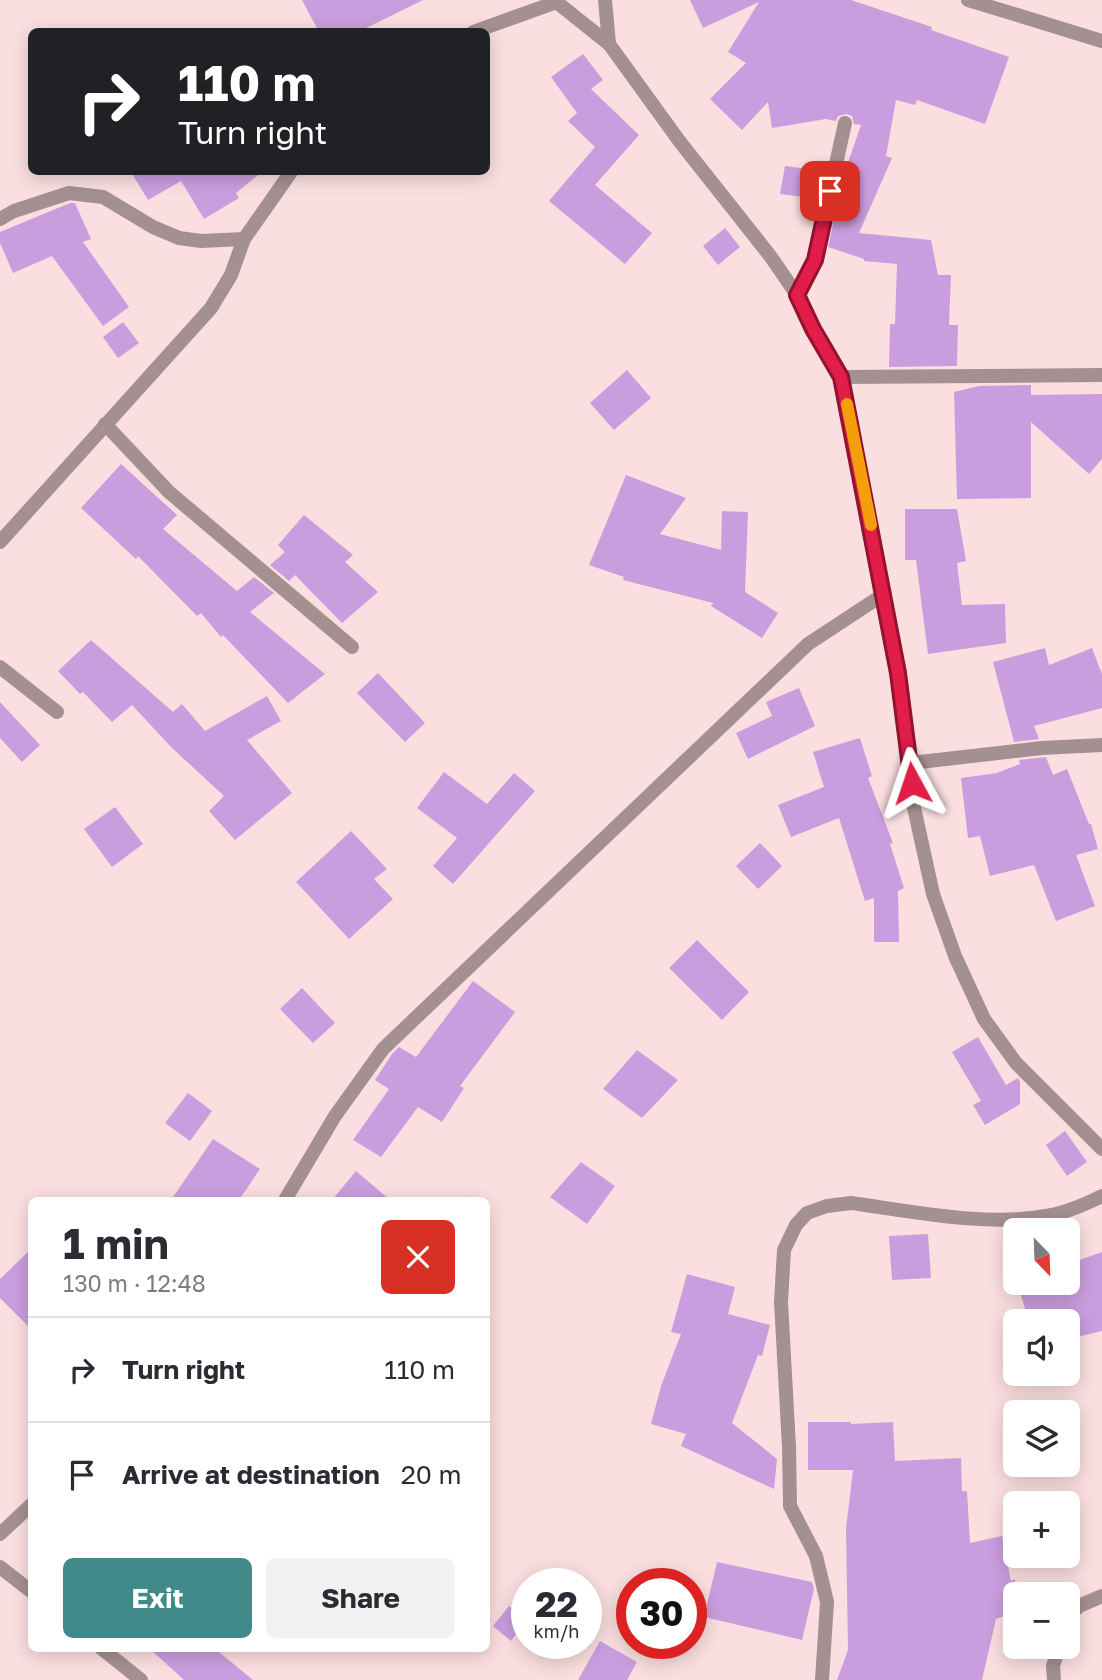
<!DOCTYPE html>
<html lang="en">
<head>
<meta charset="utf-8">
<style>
  body { margin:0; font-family:"Golos Text",sans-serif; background:#f2f2f3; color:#2b2b33; height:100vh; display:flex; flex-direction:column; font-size:26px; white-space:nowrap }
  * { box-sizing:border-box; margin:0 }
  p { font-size:23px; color:#7c7c81 }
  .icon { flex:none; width:38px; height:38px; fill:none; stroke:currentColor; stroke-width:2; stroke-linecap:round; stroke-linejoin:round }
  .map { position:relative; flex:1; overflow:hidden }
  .details { position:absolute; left:28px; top:1197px; width:462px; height:455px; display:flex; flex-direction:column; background:#fff; border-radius:10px; box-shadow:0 4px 18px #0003 }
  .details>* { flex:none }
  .top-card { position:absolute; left:28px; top:28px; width:462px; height:147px; border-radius:10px; box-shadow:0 4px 18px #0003; background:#202124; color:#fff; overflow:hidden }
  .needle { width:46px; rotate:157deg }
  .tools { position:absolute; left:1003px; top:1218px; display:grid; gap:14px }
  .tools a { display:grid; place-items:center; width:77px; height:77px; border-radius:10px; background:#fff; box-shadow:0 4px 18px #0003; font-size:35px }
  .speed { position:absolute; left:511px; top:1568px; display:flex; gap:14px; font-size:35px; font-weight:700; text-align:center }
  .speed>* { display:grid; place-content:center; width:91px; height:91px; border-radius:50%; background:#fff; box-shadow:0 4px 18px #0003; line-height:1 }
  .speed small { font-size:18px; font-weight:400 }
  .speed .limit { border:10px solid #d22; background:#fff; color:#111 }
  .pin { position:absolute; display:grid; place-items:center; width:60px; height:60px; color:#fff; margin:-30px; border-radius:14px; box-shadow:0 4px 10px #0006 }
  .me { position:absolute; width:77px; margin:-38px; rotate:355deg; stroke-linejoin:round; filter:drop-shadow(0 0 5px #0008) }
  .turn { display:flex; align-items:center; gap:24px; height:147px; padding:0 35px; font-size:32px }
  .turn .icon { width:91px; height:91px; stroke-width:2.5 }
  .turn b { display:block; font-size:49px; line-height:60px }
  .round { display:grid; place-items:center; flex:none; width:74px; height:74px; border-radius:10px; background:#f2f2f3 }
  .overview { display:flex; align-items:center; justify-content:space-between; height:119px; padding:0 35px }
  h1 { font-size:42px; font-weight:700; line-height:52px }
  .action { display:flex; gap:14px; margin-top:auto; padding:14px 35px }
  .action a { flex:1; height:80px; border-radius:10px; background:#428a8a; color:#fff; font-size:28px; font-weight:700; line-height:80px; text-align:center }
  .action a+a { background:#f2f2f3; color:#2b2b33 }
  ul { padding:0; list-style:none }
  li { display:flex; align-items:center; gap:21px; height:105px; padding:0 35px; border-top:2px solid #e1e1e2 }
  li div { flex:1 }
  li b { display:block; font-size:26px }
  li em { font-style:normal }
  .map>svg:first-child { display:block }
  .building { fill:#ca9ede }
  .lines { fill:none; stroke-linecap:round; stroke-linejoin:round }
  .service { stroke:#a49091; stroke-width:14 }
  .minor { stroke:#a49091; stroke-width:14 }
  .route-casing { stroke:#92132f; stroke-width:18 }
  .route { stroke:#e11d48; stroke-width:12 }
  .slow { stroke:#f59e0b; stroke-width:12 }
</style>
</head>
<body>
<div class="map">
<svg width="1102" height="1680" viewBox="0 0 1102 1680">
  <rect width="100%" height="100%" fill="#fbdfe0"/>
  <g class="building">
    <path d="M302,0H423L358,32H319Z"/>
    <path d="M690,0H851L932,27L931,30L1009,57L985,124L917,100L915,105L896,100L886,156L892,158L859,233L931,240L938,275H951L949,325H958L957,366L889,367L890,324H895L897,264L864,261V259L828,247L844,174L861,125L854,124L852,116L846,114L838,116L836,121L826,119L772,128L768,102L742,130L710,99L746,63L728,52L759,2L703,28Z"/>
    <path d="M583,54L603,80L591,89L639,135L595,185L652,233L625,264L549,201L595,147L568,121L577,113L551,77Z"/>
    <path d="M785,166L825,171L818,199L780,194Z"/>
    <path d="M131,172H262L236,193L239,198L204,219L181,181L148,200Z"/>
    <path d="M70,203H75L91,239L83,242L129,307L103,326L52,256L13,273L0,243V232Z"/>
    <path d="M725,228L740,247L718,265L703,246Z"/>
    <path d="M123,322L139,343L118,358L103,337Z"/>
    <path d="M627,370L651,398L614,430L590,403Z"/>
    <path d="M1031,385V395L1102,394V459L1089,474L1031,422V498L957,499L954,392L979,386Z"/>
    <path d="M121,464L177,515L163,529L237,591L254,577L274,593L250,612L325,674L288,703L223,635L221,637L201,613L197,616L138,556L136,559L81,508Z"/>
    <path d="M626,475L686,498L660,534L721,550L722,511L748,512L745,592L778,613L762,638L711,606L713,603L623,580L624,577L589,565Z"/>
    <path d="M905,509H957L966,561L957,563L962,605L1005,604L1006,643L928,654L916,560H905Z"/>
    <path d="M304,515L353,555L345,562L378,592L342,623L295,575L289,581L270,565L285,552L278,545Z"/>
    <path d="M91,640L173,712L182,704L205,731L267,696L281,721L247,740L292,793L235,840L209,811L224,796L171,747L132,705L112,722L83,692L80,694L58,671Z"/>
    <path d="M1045,648L1049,665L1092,648L1102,674V708L1034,726L1039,739L1014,742L993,662Z"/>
    <path d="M378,673L425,723L405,742L357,693Z"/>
    <path d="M799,688L815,726L748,759L736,733L772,716L766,702Z"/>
    <path d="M0,702L40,745L22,762L0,738Z"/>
    <path d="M860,738L872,776L868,778L893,843L890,844L904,888L898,891L899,942H874V898L865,901L839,818L791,837L778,805L824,787L813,752Z"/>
    <path d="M1046,757L1053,775L1067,769L1089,824H1091L1098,849L1076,855L1095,906L1056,921L1034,865L990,876L980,836L968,838L961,778L997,773L1020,764L1019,760Z"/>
    <path d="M444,772L487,804L514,773L535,791L453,884L433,866L457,838L417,808Z"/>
    <path d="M115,807L143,844L112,867L84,829Z"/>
    <path d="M351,831L387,869L374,879L393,899L349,939L296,882Z"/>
    <path d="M760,843L782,866L758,889L736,866Z"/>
    <path d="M697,940L749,992L722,1020L669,968Z"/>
    <path d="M473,981L515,1012L460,1086L464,1088L442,1122L418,1107L381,1157L353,1140L389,1089L375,1080L392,1054L399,1047L416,1057Z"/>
    <path d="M302,988L335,1023L313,1043L280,1009Z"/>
    <path d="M978,1037L1006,1085L1018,1078L1020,1081V1104L985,1125L973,1105L981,1101L952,1052Z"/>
    <path d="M637,1050L678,1080L642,1118L603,1089Z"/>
    <path d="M188,1093L212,1111L190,1141L165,1123Z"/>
    <path d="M1065,1131L1087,1162L1067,1176L1046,1145Z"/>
    <path d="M213,1139L260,1169L239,1200H171Z"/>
    <path d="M581,1162L615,1186L587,1224L550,1197Z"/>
    <path d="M356,1171L390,1200H332Z"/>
    <path d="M928,1234L931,1278L892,1280L889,1236Z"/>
    <path d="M32,1248V1330L0,1298V1279Z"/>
    <path d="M1102,1252V1331L1068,1339V1321H1029L1017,1283H1068V1264Z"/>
    <path d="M687,1274L735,1287L728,1314L770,1325L762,1356L758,1355L732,1423L777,1459L774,1489L681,1446L686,1434L651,1424L661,1386L681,1334L671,1332Z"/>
    <path d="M808,1422H851V1424L893,1422L895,1461L961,1458L962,1491H967L970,1543L1002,1536L1011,1581L1015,1579V1612L996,1619L982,1680H837L848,1650L846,1529L853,1470H808Z"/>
    <path d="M717,1562L812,1582L814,1589L802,1640L704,1617Z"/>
    <path d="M509,1606L527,1619L511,1641L493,1626Z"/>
    <path d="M600,1641L637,1662L627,1680H578Z"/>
    <path d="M149,1648H214L253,1680H184Z"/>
  </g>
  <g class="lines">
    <path class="service" d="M797,295L815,260L845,123"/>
    <g class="minor">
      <path d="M554,0L609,44L680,142L771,257L797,295L813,329L841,377L898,673L911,763L913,803L933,894L955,956L984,1019L1016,1063L1102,1149"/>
      <path d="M605,0L609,44"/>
      <path d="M968,0L1102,41"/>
      <path d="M473,32L557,2"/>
      <path d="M0,219L14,211L69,193L103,197L153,227L179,238L201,241L244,239L291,172"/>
      <path d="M841,377L1102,375"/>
      <path d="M105,424L169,492L352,647"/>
      <path d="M0,542L211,308L231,275L244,239"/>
      <path d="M0,667L57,712"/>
      <path d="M911,763L1042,748L1102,745"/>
      <path d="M285,1200L335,1116L383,1049L808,644L884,594"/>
      <path d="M0,1534L32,1504"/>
      <path d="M0,1567L32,1592"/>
      <path d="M1068,1617L1079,1606L1102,1596"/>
      <path d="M101,1648L141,1680"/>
      <path d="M822,1680L827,1602L816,1556L790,1506L789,1447L781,1302L784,1250L796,1225L807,1213L827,1206L851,1203C911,1211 987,1227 1046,1216C1066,1213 1084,1205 1102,1196"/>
      <path d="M1054,1680L1053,1666L1059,1647"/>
    </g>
  </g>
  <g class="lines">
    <g class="route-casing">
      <path id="route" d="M830,191L815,260L797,295L813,329L841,377L898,673L912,783"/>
    </g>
    <use href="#route" class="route"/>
    <path class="slow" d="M847,404L871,525"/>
  </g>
</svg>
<div class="tools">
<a><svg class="needle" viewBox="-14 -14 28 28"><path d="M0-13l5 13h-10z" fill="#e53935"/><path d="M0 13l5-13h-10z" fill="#7c7c81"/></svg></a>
<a><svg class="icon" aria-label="sound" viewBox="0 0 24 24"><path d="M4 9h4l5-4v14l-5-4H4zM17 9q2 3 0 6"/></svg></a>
<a><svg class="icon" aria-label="layers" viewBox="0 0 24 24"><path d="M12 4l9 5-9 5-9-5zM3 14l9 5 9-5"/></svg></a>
<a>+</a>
<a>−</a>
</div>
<div class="speed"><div>22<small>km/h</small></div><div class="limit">30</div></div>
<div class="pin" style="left:830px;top:191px;background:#d93025"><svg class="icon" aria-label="arrive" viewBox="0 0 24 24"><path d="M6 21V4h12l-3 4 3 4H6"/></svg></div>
<svg class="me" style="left:912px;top:783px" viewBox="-20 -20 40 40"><path d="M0-17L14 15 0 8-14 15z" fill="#e11d48" stroke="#fff" stroke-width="4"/></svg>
<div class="top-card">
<div class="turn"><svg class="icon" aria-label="right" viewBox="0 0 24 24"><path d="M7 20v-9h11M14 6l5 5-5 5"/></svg><div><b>110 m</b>Turn right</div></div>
</div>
<section class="details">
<div class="overview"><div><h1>1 min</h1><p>130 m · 12:48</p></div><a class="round" style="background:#d93025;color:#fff"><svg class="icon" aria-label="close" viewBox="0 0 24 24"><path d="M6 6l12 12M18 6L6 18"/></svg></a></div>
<ul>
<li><svg class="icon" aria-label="right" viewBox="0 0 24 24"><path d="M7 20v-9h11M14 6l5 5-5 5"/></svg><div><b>Turn right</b></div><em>110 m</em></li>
<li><svg class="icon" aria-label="arrive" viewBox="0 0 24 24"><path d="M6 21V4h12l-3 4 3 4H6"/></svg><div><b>Arrive at destination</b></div><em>20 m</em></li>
</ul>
<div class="action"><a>Exit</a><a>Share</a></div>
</section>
</div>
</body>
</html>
